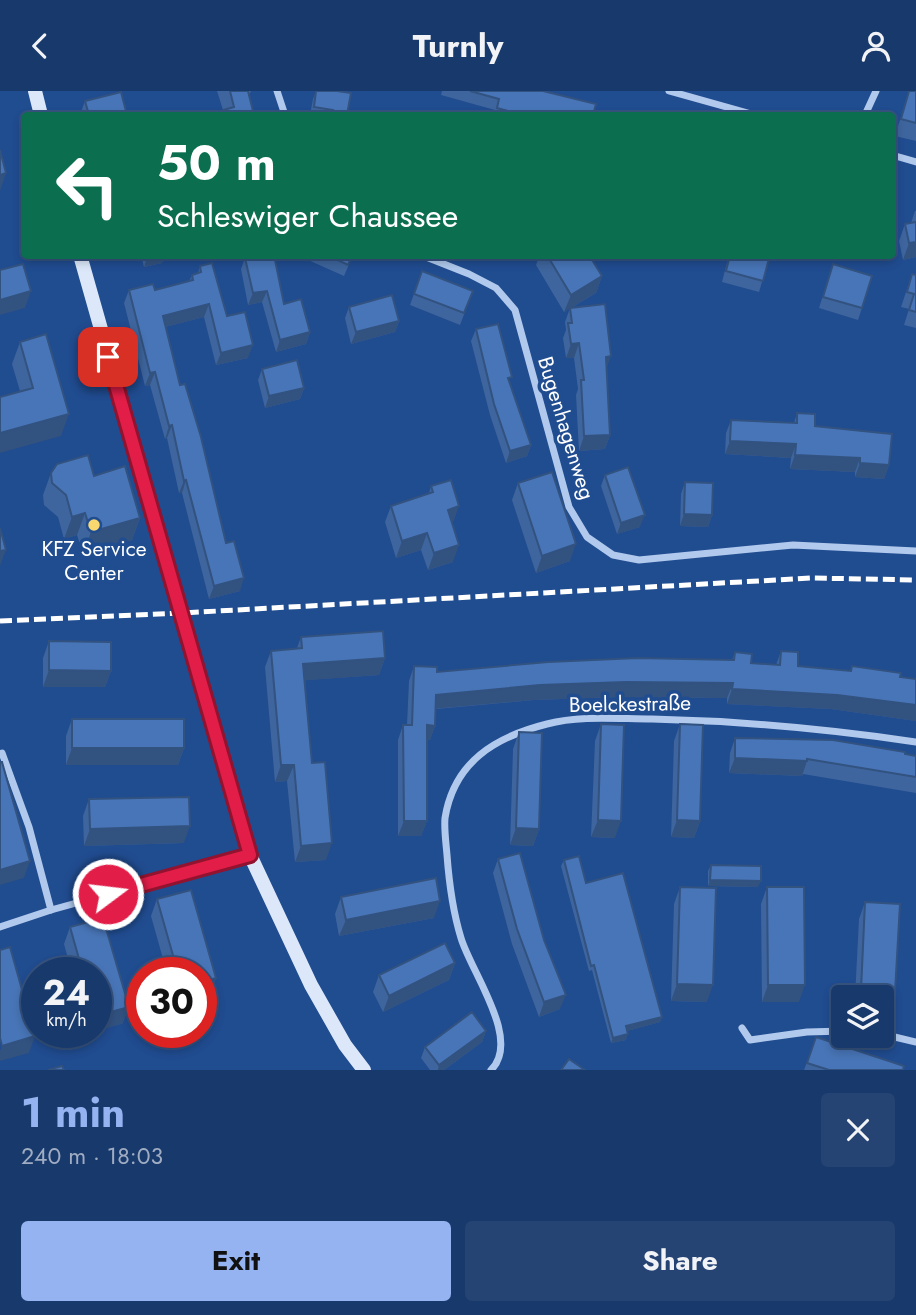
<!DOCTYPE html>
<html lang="en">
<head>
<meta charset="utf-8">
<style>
  body { margin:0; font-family:Jost,sans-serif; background:#254474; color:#f1f3f6; height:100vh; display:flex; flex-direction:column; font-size:26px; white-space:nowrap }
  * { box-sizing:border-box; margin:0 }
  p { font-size:23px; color:#9facc2 }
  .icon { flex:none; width:38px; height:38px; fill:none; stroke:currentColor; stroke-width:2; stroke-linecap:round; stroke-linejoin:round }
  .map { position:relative; height:979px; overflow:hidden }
  .details { display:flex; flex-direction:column; background:#18396c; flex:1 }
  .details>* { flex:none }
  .guide { position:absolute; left:21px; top:21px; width:875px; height:147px; border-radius:7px; box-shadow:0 4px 10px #0003,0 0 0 2px #36537f; background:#0b6e4f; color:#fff; overflow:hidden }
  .tools { position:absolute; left:831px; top:894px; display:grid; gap:14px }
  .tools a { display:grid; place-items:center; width:63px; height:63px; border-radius:7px; background:#18396c; box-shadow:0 4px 10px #0003,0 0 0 2px #36537f; font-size:35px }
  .speed { position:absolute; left:21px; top:866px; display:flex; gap:14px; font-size:35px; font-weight:700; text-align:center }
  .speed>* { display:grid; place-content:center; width:91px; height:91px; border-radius:50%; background:#18396c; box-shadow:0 4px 10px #0003,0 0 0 2px #36537f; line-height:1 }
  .speed small { font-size:18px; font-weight:400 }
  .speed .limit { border:10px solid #d22; background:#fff; color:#111 }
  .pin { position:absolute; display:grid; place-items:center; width:60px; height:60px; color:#fff; margin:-30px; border-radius:14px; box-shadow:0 4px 10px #0006 }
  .me { position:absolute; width:77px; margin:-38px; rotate:75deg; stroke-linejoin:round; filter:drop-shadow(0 0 5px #0008) }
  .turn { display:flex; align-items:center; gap:24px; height:147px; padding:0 21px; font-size:32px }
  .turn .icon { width:91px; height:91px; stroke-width:2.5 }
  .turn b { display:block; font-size:49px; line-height:60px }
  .round { display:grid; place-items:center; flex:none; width:74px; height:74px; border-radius:7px; background:#254474 }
  .head { display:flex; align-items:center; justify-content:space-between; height:119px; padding:0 21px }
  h1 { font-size:42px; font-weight:700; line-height:52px; color:#95b2f1 }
  .cta { display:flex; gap:14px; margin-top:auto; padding:14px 21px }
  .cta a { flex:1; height:80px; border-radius:7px; background:#95b2f1; color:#111; font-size:28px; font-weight:700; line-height:80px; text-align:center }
  .cta a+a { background:#254474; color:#f1f3f6 }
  header { display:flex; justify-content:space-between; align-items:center; height:91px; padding:0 21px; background:#18396c; font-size:32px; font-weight:700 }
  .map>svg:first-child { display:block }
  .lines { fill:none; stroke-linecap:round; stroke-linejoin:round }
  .street { stroke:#b0c9ed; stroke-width:7 }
  .secondary { stroke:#dce8fa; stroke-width:14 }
  .rail { stroke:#fff; stroke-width:5; stroke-dasharray:12 5; stroke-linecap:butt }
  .wall { fill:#3e659d }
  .shaded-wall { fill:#325280 }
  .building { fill:#4875b7; stroke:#325280; stroke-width:2 }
  .route-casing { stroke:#92132f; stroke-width:18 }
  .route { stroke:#e11d48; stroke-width:12 }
  .poi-dot { fill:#fad870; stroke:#204c90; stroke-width:2.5 }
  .labels { text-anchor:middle; stroke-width:7; stroke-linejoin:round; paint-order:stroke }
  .street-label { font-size:21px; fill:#fff; stroke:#204c90 }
  .poi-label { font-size:21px; fill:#fff; stroke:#204c90 }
</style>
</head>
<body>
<header><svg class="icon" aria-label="back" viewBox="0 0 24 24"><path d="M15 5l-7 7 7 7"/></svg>Turnly<svg class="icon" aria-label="person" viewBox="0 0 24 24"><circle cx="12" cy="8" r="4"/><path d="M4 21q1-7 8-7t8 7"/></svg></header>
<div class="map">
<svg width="916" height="979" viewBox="0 0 916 979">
  <rect width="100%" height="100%" fill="#204c90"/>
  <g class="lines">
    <g class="street">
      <path d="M277,0L285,24"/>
      <path d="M669,0L755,24"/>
      <path d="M865,24L876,0"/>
      <path d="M892,64L916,71"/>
      <path d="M421,164L469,183L496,197L515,219L569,416L587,446L613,464L639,469L793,454L916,460"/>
      <path d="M2,662L29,736L51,819"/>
      <path d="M0,836L51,819L250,764"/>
      <path d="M742,937L750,949L807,941L844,940"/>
      <path d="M882,943L916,951"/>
      <path d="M491,979C522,949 471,881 461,847C453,821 449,791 447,764C446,752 444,738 445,727C454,671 495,646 547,633C580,624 618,628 652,628C740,630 829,638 916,651"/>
    </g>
    <g class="secondary">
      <path d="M35,0L41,24"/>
      <path d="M80,164L250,764L311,894L345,954L364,979"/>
    </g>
    <path class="rail" d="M0,530L182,522L812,487L916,489"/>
  </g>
  <g class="wall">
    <path d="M217,0H251L249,5L254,24H205L223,19Z"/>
    <path d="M316,0H337L347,24H310L313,8Z"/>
    <path d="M442,0H543L593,24H494L495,19L441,4Z"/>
    <path d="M909,0H916V50L895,45Z"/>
    <path d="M85,10L127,24H80Z"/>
    <path d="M915,120H916V166L903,169L899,150L905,133L911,132Z"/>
    <path d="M141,164H164L162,172L144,176Z"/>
    <path d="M297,164H353L344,185Z"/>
    <path d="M540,164H589L602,185L596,202L571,217L606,277L610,344L605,358L579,360L576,304L578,298L574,267H566L563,247L566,239L565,231L570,217L564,221L536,174Z"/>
    <path d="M729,164H770L759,201L722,191Z"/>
    <path d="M245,167L284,213L310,241L306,253L276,261L262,211L248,214L241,178Z"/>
    <path d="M833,173L862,217L858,229L819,217Z"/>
    <path d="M200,175L248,267L216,274L204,226L165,236L180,294L240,500L209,508L182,402H179L167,347L165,348L150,294L145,295L124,212L129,199H155L189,190L192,184L198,182Z"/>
    <path d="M422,180L473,200L460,234L410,214Z"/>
    <path d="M912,183L916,184V237L904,234L909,218L901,216Z"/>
    <path d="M349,216L399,230L395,241L351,253L345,227Z"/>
    <path d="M476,238L510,291L531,354L527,365L506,372L490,324L471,250Z"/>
    <path d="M20,251L61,345L20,300L12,273Z"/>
    <path d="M262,278L304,297L300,308L265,317L258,289Z"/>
    <path d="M797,322L815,335L889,374L884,388L855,386V381L790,378L791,367L725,363L726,342L731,329L794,332Z"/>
    <path d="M51,382L94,385L140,427L132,449L83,463L77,444L64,448L58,426L44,414L43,404Z"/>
    <path d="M605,384L640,436L617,443L601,395Z"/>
    <path d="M685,391L712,424L708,436L680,435L681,403Z"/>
    <path d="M518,392L570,470L536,482L512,409Z"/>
    <path d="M431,395L453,432H452L453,471L428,479L421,459L396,467L385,431L391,415L429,402Z"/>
    <path d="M301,546L385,567L379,584L305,589L312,672L326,769L295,771L287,690L275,691L265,576L271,560L297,557Z"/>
    <path d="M49,550L111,580L105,596H43V567Z"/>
    <path d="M781,560L798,575L850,580L852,575L900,586L916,588V630L831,618L727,613V607L620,606L534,609L436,618L435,635L430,649H427V730L421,745H398V649L403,634H407L409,590L414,575L437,581L732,569L735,561L751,572L776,574Z"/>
    <path d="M72,628L184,657L178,674H66V645Z"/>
    <path d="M601,633L615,747L591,746L595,650Z"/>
    <path d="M680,633L700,730L694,747L671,746L674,650Z"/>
    <path d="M519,641L539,738L533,755L510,754L513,658Z"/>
    <path d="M735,647L916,665V702L803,683L802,685L729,682L730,662Z"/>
    <path d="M89,708L184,752L84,755L83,725Z"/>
    <path d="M498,768L560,918L539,926L512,853L493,782Z"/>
    <path d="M564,769L586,792L662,926L660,931L627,940L626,949L611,952L592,879L589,880L561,775Z"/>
    <path d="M711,774L758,796L708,795V780Z"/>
    <path d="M680,796L707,911L671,910L674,813Z"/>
    <path d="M767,796L799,911H762L761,813Z"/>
    <path d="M191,799L216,887L210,904L201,907V882H167L151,825L157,808Z"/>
    <path d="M341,806L434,827L339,845L335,823Z"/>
    <path d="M865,811L889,918L882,906H855L859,828Z"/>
    <path d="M70,836L129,916L122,933L96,882H72L64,853Z"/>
    <path d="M455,872L449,889L383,921L373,901L379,884Z"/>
    <path d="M486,940L482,951L444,979H430L421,967L425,956Z"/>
    <path d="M816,946L903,979H804Z"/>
  </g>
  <g class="shaded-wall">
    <path d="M6,82L0,100V84Z"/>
    <path d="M916,151V166L903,169L909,152Z"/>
    <path d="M148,164H164L162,172L144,176Z"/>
    <path d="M602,185L596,202L564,221L571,204Z"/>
    <path d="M31,200L25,217L0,224V209Z"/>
    <path d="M267,200L262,211L248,214L253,202Z"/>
    <path d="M209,213L204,226L158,238L163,225Z"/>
    <path d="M399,230L395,241L351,253L356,241Z"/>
    <path d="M310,241L306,253L276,261L280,249Z"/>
    <path d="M579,252L574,267H566L571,253Z"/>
    <path d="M253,254L248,267L216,274L221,262Z"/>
    <path d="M611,265L606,279V266Z"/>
    <path d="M155,281L150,294L145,295L150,282Z"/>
    <path d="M304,297L300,308L265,317L269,305Z"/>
    <path d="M69,323L61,345L0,362V342Z"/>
    <path d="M172,334L167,347L165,348L169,335Z"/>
    <path d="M610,344L605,358L579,360L584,345Z"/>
    <path d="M730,350L796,353L791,367L725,363Z"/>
    <path d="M531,354L527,365L506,372L510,360Z"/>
    <path d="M795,364L860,367L855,381L790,378Z"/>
    <path d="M860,372L889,374L884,388L855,386Z"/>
    <path d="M186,389L182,402H179L184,390Z"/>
    <path d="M459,415L453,432L441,436L448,419Z"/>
    <path d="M85,422L77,444L64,448L72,426Z"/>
    <path d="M684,423L712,424L708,436L680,435Z"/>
    <path d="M645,424L640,436L617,443L621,432Z"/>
    <path d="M140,427L132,449L83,463L91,441Z"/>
    <path d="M427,442L421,459L396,467L402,450Z"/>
    <path d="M576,453L570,470L536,482L542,465Z"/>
    <path d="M459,454L453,471L428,479L434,462Z"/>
    <path d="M6,459L0,475V460Z"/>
    <path d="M244,487L240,500L209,508L214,495Z"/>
    <path d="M385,567L379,584L297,590L303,573Z"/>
    <path d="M49,579L111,580L105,596H43Z"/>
    <path d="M626,591L733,592L727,607L620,606L534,609L431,618L436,604L540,594Z"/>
    <path d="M732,598L837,604L916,614V630L831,618L727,613Z"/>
    <path d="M427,634L435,635L430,649H421Z"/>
    <path d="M72,657H184L178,674H66Z"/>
    <path d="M735,667L807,670L802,685L729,682Z"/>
    <path d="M281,674H294L287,690L275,691Z"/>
    <path d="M598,729L621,730L615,747L591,746Z"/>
    <path d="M677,729L700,730L694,747L671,746Z"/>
    <path d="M404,730H427L421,745H398Z"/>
    <path d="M190,735L184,752L84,755L90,738Z"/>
    <path d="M516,737L539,738L533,755L510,754Z"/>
    <path d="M332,752L326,769L295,771L301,755Z"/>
    <path d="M30,770L24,787L0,794V779Z"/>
    <path d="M710,789L761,790L758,796L708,795Z"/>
    <path d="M440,810L434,827L339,845L346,829Z"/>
    <path d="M455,872L449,889L383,921L389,905Z"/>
    <path d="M216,887L210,904L201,907V892Z"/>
    <path d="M677,893L713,894L707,911L671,910Z"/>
    <path d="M768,894H805L799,911H762Z"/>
    <path d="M861,899L895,901L889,918L882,917V906H858Z"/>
    <path d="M566,904L560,918L539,926L544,911Z"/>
    <path d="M129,916L122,933L96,940V925Z"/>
    <path d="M662,926L660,931L624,941L626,935Z"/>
    <path d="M486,940L482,951L444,979H438L439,974Z"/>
    <path d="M628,943L626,949L611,952L613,947Z"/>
    <path d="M35,945L29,962L0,970V960L2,955Z"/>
  </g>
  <g class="building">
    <path d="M230,0H248L254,24H206L234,16Z"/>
    <path d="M316,0H337L351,2L347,24H332L333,19L314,16Z"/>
    <path d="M470,0H543L596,13L593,24H523L497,17L499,8Z"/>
    <path d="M909,0H916V32L901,28Z"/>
    <path d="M121,1L127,24H89L85,10Z"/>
    <path d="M0,59L6,82L0,84Z"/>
    <path d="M916,131V151L909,152L905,133Z"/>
    <path d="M255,164H274L284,213L301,208L310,241L280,249L267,200L253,202L245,167Z"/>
    <path d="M327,164H352L348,174Z"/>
    <path d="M547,164H589L602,185L571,204Z"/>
    <path d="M730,164H770L763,190L726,180Z"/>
    <path d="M212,172L227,225L245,221L253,254L221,262L209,213L163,225L180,294L185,293L201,346L226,452L234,450L244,487L214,495L186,389L184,390L172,334L169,335L155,281L150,282L129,199L153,193L155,199L193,189L192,184L201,181L200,175Z"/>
    <path d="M23,173L31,200L0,209V179Z"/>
    <path d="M833,173L872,185L862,217L823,206Z"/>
    <path d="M422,180L473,200L464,222L414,203Z"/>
    <path d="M912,183L916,184V221L909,219L914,203L907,201Z"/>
    <path d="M392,204L399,230L356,241L349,216Z"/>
    <path d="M605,213L611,265L606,266L610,344L584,345L581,289H584L579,252L571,253L568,232H572L570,217Z"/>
    <path d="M498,233L512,286L508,287L531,354L510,360L494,313L476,238Z"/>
    <path d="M46,243L69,323L0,342V306L33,297L20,251Z"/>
    <path d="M297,269L304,297L269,305L262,278Z"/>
    <path d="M797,322L815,323V335L892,343L889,374L860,372V367L795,364L796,353L730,350L731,329L797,332Z"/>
    <path d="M88,364L94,385L125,375L140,427L91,441L85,422L72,426L66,404L52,392L51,382L57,373Z"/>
    <path d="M628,376L645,424L621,432L605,384Z"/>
    <path d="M552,381L576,453L542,465L518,392Z"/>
    <path d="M451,389L459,415L448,419L459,454L434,462L427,442L402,450L391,415L433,401L431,395Z"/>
    <path d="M685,391L713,392L712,424L684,423Z"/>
    <path d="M0,437L6,459L0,460Z"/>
    <path d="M383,540L385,567L303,573L312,672L325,671L332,752L301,755L294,674H281L271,560L302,557L301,546Z"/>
    <path d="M49,550L111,551V580L49,579Z"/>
    <path d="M781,560L798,561V575L851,580L852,575L901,582L900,586L916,588V614L837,604L732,598L733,592L626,591L540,594L436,604L435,635L427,634V730H404L403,634H412L414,575L437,576V581L548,571L638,567L734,569L735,561L752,563L751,572L780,574Z"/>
    <rect x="72" y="628" width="112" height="29"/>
    <path d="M601,633L624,634L621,730L598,729Z"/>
    <path d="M680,633L703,634L700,730L677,729Z"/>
    <path d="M519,641L542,642L539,738L516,737Z"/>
    <path d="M735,647L833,649L905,661V663L916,665V686L807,668V670L735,667Z"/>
    <path d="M0,671H2L30,770L0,779Z"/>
    <path d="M189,706L190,735L90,738L89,708Z"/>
    <path d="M520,762L544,849L566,904L544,911L517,838L498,768Z"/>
    <path d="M579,765L586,792L623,782L662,926L626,935L628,943L613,947L594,874L591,875L564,769Z"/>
    <path d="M711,774L761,775V790L710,789Z"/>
    <path d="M436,787L440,810L346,829L341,806Z"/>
    <path d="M680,796L716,797L713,894L677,893Z"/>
    <path d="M767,796H804L805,894H768Z"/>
    <path d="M191,799L216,887L201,892V882H178L157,808Z"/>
    <path d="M865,811L900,813L895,901L861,899Z"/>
    <path d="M103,827L129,916L96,925V882H83L70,836Z"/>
    <path d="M445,852L455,872L389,905L379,884Z"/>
    <path d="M10,856L35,945L2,955L0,947V859Z"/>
    <path d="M472,921L486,940L439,974L425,956Z"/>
    <path d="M816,946L904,975L903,979H829L807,972Z"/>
    <path d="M569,968L585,979H561Z"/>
    <path d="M62,975L64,979H48Z"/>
  </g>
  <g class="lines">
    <g class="route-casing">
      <path id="route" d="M108,266L250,764L108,803"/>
    </g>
    <use href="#route" class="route"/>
  </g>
  <circle class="poi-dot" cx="94" cy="434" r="7"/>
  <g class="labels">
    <g class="street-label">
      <text transform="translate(566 337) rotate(73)" y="7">Bugenhagenweg</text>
      <text transform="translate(630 613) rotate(-1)" y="7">Boelckestraße</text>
    </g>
    <g class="poi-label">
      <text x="94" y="465">KFZ Service<tspan x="94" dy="24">Center</tspan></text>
    </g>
  </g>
</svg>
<div class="tools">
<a><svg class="icon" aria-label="layers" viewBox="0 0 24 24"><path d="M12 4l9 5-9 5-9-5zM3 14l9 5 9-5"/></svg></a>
</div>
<div class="speed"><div>24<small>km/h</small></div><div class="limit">30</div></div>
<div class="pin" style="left:108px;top:266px;background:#d93025"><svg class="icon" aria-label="arrive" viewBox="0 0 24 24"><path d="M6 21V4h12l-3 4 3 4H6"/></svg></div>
<svg class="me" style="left:108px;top:803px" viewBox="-20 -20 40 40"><circle r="17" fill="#e11d48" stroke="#fff" stroke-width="3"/><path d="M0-11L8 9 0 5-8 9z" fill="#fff"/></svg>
<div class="guide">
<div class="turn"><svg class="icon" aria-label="left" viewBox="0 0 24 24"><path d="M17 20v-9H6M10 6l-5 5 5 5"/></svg><div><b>50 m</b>Schleswiger Chaussee</div></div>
</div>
</div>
<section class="details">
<div class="head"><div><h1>1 min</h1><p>240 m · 18:03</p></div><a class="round"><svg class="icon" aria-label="close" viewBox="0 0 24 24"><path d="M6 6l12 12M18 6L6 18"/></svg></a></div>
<div class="cta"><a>Exit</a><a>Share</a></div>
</section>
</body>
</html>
